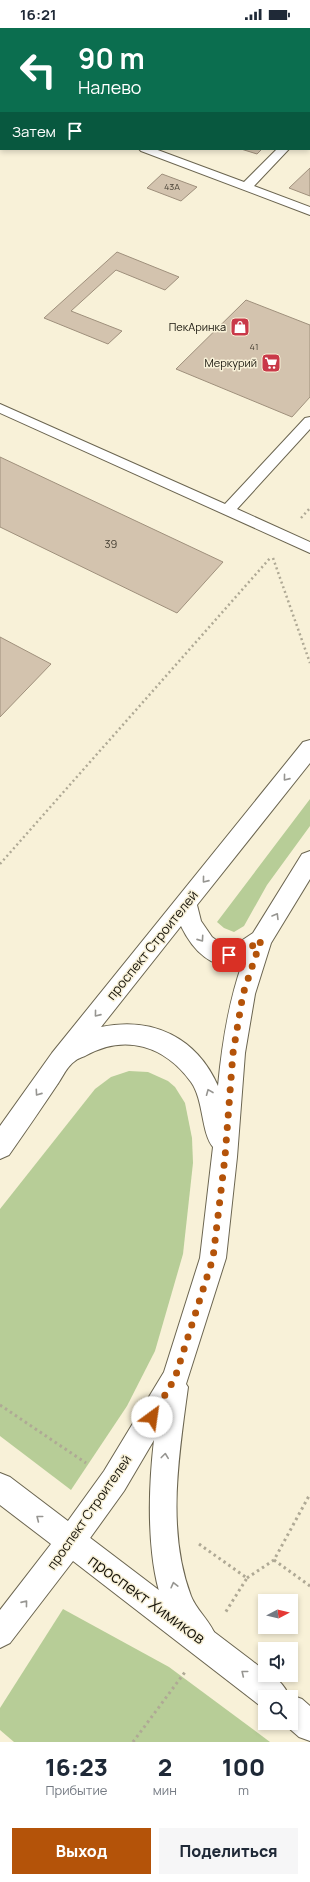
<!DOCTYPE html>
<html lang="ru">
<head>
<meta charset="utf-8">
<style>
  body { margin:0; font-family:Manrope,sans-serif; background:#f6f6f7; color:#1f2937; height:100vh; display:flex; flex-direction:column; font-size:15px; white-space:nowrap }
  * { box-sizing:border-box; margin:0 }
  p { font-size:13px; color:#747a83 }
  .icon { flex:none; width:22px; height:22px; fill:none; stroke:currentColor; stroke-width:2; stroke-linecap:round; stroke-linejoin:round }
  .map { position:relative; height:1714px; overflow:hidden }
  .drawer { display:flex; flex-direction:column; background:#fff; flex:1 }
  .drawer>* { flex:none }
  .banner { position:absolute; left:0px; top:0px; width:310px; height:122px; box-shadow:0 2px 6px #0003; background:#0b6e4f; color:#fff; overflow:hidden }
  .needle { width:26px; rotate:83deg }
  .buttons { position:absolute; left:258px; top:1566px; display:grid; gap:8px }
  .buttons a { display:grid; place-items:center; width:40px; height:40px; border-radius:0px; background:#fff; box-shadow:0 2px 6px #0003; font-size:20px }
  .pin { position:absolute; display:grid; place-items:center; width:34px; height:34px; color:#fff; margin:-17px; border-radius:8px; box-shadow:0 2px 6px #0006 }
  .me { position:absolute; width:44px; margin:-22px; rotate:31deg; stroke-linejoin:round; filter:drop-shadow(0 0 3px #0008) }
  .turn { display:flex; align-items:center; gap:14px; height:84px; padding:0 12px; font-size:18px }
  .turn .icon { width:52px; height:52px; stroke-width:2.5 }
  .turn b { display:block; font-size:28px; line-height:34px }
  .then { display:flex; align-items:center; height:38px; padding:0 12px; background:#0003; gap:8px; font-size:15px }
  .eta { display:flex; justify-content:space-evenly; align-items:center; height:68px; text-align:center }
  .eta b { font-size:24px; font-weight:800; line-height:28px }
  .button { display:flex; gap:8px; margin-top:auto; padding:8px 12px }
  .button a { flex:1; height:46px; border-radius:0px; background:#b45309; color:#fff; font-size:16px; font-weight:800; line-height:46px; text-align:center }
  .button a+a { background:#f6f6f7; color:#1f2937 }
  .status { display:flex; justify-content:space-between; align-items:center; height:28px; padding:0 20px; background:#fff; direction:ltr }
  .status svg { height:11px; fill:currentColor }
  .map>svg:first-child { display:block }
  .green { fill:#b7cd97 }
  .building { fill:#d3c3ae; stroke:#9f907c }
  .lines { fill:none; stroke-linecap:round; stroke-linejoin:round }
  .lane-casing { stroke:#6b6550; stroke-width:2 }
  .secondary-casing { stroke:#6b6550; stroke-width:2 }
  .primary-casing { stroke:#6b6550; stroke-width:2 }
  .path-far1 { stroke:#afa995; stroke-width:2.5; stroke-dasharray:2 3; stroke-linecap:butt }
  .path { stroke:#afa995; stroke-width:3; stroke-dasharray:2.5 3.5; stroke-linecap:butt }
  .lane { fill:#fff; fill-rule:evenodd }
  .secondary { fill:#fff; fill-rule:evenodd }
  .primary { fill:#fff; fill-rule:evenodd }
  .oneway { stroke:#969591 }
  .route { stroke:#b45309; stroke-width:7; stroke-dasharray:0 12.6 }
  .labels { text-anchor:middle; stroke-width:3; stroke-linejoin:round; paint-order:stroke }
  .far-number-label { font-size:9px; fill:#453f33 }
  .far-poi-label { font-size:11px; fill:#16130a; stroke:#f8f1d8; text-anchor:end }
  .number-label { font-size:11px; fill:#453f33 }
  .street-label { font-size:13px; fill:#16130a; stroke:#f8f1d8 }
  .near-street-label { font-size:16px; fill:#16130a; stroke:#f8f1d8 }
</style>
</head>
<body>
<div class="status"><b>16:21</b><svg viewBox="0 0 49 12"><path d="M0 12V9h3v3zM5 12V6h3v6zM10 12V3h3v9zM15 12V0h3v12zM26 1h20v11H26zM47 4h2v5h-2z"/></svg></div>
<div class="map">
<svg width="310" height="1714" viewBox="0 0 310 1714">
  <rect width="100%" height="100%" fill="#f8f1d8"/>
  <g class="green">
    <path d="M310,771V798L267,857L244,898L234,904L224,900L217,894Z"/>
    <path d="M129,1043L148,1044L168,1053L175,1059L185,1075L192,1110L193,1135L183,1226L155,1323L127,1378L71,1462L0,1408V1181L95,1061L111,1049Z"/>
    <path d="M63,1581L169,1639L270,1714H14L0,1702V1680Z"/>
  </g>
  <g class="building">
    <path d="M59,0H111L57,1Z"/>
    <path d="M236,0H285L235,1Z"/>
    <path d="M241,121H262L257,126Z"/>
    <path d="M310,140V168L289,160Z"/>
    <path d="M162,146L197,159L181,173L147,160Z"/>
    <path d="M117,224L179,249L165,262L116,242L71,283L122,303L108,316L44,290Z"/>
    <path d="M246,272L310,297V369L292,389L176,341Z"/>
    <path d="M0,429L223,534L177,585L0,499Z"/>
    <path d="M0,609L51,636L0,689Z"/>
  </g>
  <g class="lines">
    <g class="lane-casing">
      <g id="lane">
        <path d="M10,0H22L23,1H11Z"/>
        <rect x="0" y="64" width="1" height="6"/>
        <path d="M139,121H155L244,154L277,121H289L254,158L310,179V187L141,123Z"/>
        <path d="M0,376L225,476L305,390L310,389V401L237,481L310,514V525L0,385Z"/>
      </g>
    </g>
    <g class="secondary-casing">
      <path id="secondary" d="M310,712V735L197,877L201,893L212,909L223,917H235L253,905L302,826L310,823V851L271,915L255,966L245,1025L237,1129L226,1230L186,1356L188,1359C179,1427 166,1502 191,1568C196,1581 208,1591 214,1604L209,1614L199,1619C140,1594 148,1464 154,1412L124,1463L80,1524L70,1528L60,1524L56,1514L60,1504L104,1443L164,1344L200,1230L213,1119C201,1105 204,1072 191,1054C165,1018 125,1005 85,1028C82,1029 77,1031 75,1033C67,1038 62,1050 57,1057C41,1081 25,1104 9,1127L0,1131V1098L52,1025L303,714ZM181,898C192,921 213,945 242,936C228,976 222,1016 218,1058C197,1010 153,988 101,999Z"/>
    </g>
    <g class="primary-casing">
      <path id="primary" d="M0,1445L10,1449L251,1632L265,1643V1647C276,1647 285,1658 289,1668L291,1667L302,1671L310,1678V1713L299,1709L283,1695H291V1669H265V1680H263L73,1533L10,1615L0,1620V1582L51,1516L0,1477Z"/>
    </g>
    <g class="path-far1">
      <path d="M301,490L310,480"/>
      <path d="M273,530L310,635"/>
      <path d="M0,836L271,529"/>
    </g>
    <g class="path">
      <path d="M0,1377L86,1435"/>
      <path d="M199,1516L247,1550L225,1585"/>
      <path d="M274,1532L310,1558"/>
      <path d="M247,1550L274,1532L310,1466"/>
      <path d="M133,1714L185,1644"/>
    </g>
    <use href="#lane" class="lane"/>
    <use href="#secondary" class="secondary"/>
    <use href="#primary" class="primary"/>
  </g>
  <defs><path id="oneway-chevron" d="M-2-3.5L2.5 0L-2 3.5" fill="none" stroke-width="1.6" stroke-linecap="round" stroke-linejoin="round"/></defs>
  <g class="oneway">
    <use href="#oneway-chevron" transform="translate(286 750) rotate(129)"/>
    <use href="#oneway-chevron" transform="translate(205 852) rotate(129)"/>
    <use href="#oneway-chevron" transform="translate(276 888) rotate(-59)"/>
    <use href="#oneway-chevron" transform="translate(201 911) rotate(55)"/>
    <use href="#oneway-chevron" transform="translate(97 986) rotate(129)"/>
    <use href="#oneway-chevron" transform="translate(209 1064) rotate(-112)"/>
    <use href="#oneway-chevron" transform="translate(38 1065) rotate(125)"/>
    <use href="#oneway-chevron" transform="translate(165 1428) rotate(-83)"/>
    <use href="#oneway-chevron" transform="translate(39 1490) rotate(-142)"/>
    <use href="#oneway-chevron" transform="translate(174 1557) rotate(-104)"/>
    <use href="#oneway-chevron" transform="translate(25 1575) rotate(-51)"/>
    <use href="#oneway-chevron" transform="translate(244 1645) rotate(-141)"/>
  </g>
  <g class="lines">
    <path class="route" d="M152,1389L175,1350L213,1230L225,1129L233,1025L243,966L261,912L239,927H229"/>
  </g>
  <defs>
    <g id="shop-square" transform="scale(1)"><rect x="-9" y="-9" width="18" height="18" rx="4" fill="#c93949" stroke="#f8f1d8"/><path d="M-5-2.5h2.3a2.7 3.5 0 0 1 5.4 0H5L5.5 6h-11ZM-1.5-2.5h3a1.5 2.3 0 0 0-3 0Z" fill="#fff"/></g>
    <g id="supermarket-square" transform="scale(1)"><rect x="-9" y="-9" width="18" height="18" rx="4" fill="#c93949" stroke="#f8f1d8"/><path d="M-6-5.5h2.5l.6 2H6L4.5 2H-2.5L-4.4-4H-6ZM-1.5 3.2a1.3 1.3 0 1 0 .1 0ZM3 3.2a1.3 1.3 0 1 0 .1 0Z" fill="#fff"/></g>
  </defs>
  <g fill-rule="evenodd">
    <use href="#shop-square" x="240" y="299"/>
    <use href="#supermarket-square" x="271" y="335"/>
  </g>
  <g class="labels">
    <g class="far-number-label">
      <text x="172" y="162">43А</text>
      <text x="254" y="322">41</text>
    </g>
    <g class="far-poi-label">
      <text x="226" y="303">ПекАринка</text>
      <text x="257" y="339">Меркурий</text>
    </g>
    <g class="number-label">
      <text x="111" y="520">39</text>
    </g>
    <g class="street-label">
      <text transform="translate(152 917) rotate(-51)" y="5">проспект Строителей</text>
      <text transform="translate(89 1484) rotate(-55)" y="5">проспект Строителей</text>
    </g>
    <g class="near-street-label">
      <text transform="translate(147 1571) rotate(36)" y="6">проспект Химиков</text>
    </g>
  </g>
</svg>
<div class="buttons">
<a><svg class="needle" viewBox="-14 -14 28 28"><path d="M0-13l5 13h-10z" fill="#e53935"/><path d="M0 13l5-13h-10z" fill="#747a83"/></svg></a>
<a><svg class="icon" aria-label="sound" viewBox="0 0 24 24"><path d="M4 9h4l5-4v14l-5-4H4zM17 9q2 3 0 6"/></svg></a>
<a><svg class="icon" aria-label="search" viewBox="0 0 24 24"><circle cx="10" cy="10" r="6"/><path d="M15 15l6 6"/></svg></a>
</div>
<div class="pin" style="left:229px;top:927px;background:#d93025"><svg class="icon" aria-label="arrive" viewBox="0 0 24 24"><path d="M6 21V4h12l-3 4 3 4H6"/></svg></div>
<svg class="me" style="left:152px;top:1389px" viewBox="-20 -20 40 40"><circle r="19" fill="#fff"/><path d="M0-13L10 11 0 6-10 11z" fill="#b45309"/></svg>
<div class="banner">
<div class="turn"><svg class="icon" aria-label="left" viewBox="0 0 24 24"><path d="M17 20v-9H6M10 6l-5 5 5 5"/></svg><div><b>90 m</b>Налево</div></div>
<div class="then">Затем<svg class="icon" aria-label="arrive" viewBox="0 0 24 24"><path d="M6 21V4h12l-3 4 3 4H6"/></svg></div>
</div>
</div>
<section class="drawer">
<div class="eta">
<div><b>16:23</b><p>Прибытие</p></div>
<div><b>2</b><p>мин</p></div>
<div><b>100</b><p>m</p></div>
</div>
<div class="button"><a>Выход</a><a>Поделиться</a></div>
</section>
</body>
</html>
